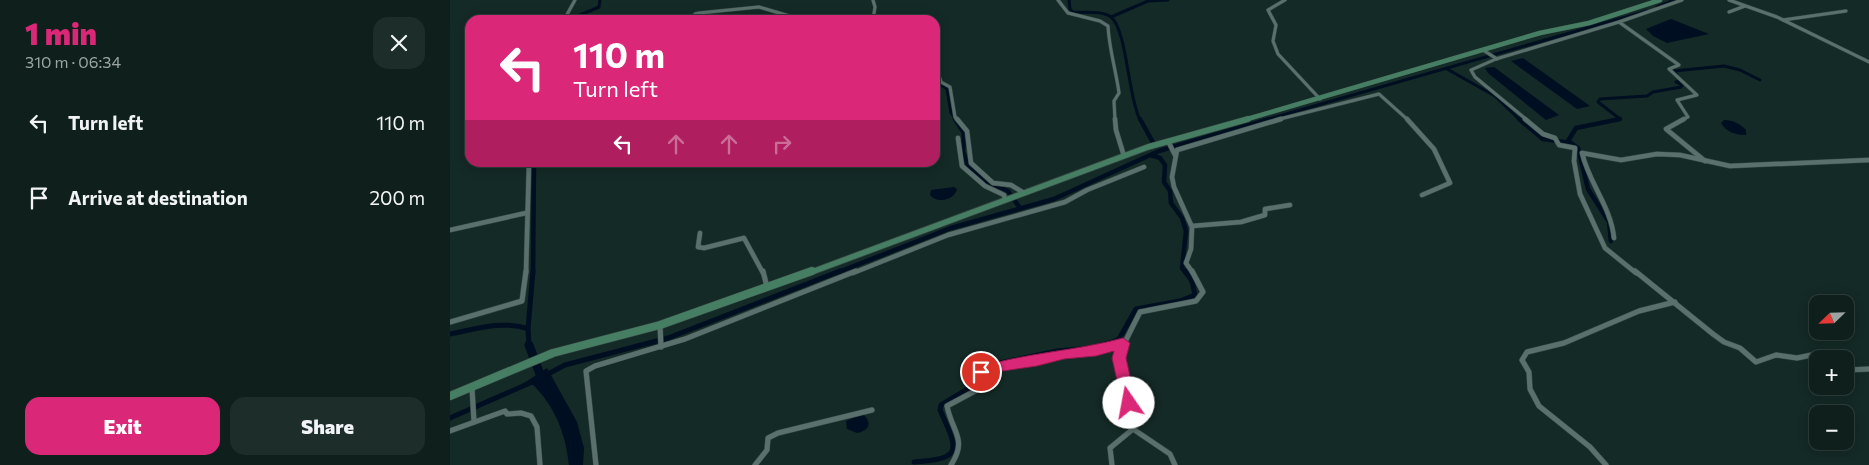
<!DOCTYPE html>
<html lang="en">
<head>
<meta charset="utf-8">
<style>
  body { margin:0; font-family:Commissioner,sans-serif; background:#1d2d29; color:#f1f3f6; height:100vh; display:flex; flex-direction:column; font-size:19px; white-space:nowrap }
  * { box-sizing:border-box; margin:0 }
  p { font-size:16px; color:#9ba3a3 }
  .icon { flex:none; width:28px; height:28px; fill:none; stroke:currentColor; stroke-width:2; stroke-linecap:round; stroke-linejoin:round }
  .map { position:relative; flex:1; overflow:hidden }
  .drawer { display:flex; flex-direction:column; background:#0f201c; width:450px }
  .drawer>* { flex:none }
  .hud { position:absolute; left:15px; top:15px; width:475px; height:152px; border-radius:15px; box-shadow:0 2px 12px #0003,0 0 0 1px #2f3e3b; background:#db2777; color:#fff; overflow:hidden }
  .needle { width:32px; rotate:247deg }
  .controls { position:absolute; left:1359px; top:295px; display:grid; gap:10px }
  .controls a { display:grid; place-items:center; width:45px; height:45px; border-radius:10px; background:#0f201c; box-shadow:0 2px 12px #0003,0 0 0 1px #2f3e3b; font-size:25px }
  .pin { position:absolute; display:grid; place-items:center; width:42px; height:42px; color:#fff; margin:-21px; border:2px solid #fff; border-radius:50%; box-shadow:0 1px 5px #0007 }
  .me { position:absolute; width:55px; margin:-28px; rotate:348deg; stroke-linejoin:round; filter:drop-shadow(0 0 4px #0008) }
  .turn { display:flex; align-items:center; gap:18px; height:105px; padding:0 25px; font-size:22px }
  .turn .icon { width:65px; height:65px; stroke-width:2.5 }
  .turn b { display:block; font-size:35px; line-height:42px }
  .lanes { display:flex; align-items:center; height:48px; padding:0 25px; background:#0003; justify-content:center; gap:25px; direction:ltr }
  .lanes .off { opacity:.35 }
  .round { display:grid; place-items:center; flex:none; width:52px; height:52px; border-radius:15px; background:#1d2d29 }
  .head { display:flex; align-items:center; justify-content:space-between; height:85px; padding:0 25px }
  h1 { font-size:30px; font-weight:800; line-height:38px; color:#db2777 }
  .button { display:flex; gap:10px; margin-top:auto; padding:10px 25px }
  .button a { flex:1; height:58px; border-radius:15px; background:#db2777; color:#fff; font-size:20px; font-weight:800; line-height:58px; text-align:center }
  .button a+a { background:#1d2d29; color:#f1f3f6 }
  ul { padding:0; list-style:none }
  li { display:flex; align-items:center; gap:15px; height:75px; padding:0 25px }
  li div { flex:1 }
  li b { display:block; font-size:19px }
  li em { font-style:normal }
  main { display:flex; flex:1; min-height:0 }
  .map>svg:first-child { display:block }
  .water { fill:#000e22 }
  .lines { fill:none; stroke-linecap:round; stroke-linejoin:round }
  .canal-far2 { stroke:#000e22; stroke-width:3 }
  .canal-far1 { stroke:#000e22; stroke-width:4.5 }
  .canal { stroke:#000e22; stroke-width:5 }
  .river { stroke:#000e22; stroke-width:9 }
  .street-far2-casing { stroke:#354542; stroke-width:4 }
  .street-far1-casing { stroke:#354542; stroke-width:5.5 }
  .street-casing { stroke:#354542; stroke-width:6 }
  .secondary-far2-casing { stroke:#354542; stroke-width:5 }
  .secondary-far1-casing { stroke:#354542; stroke-width:7 }
  .secondary-casing { stroke:#354542; stroke-width:9 }
  .street-far2 { stroke:#59706c; stroke-width:3 }
  .street-far1 { stroke:#59706c; stroke-width:4.5 }
  .street { stroke:#59706c; stroke-width:5 }
  .secondary-far2 { stroke:#467e64; stroke-width:4.5 }
  .secondary-far1 { stroke:#467e64; stroke-width:5.5 }
  .secondary { stroke:#467e64; stroke-width:8 }
  .route { fill:#db2777; stroke:#8e194d }
</style>
</head>
<body>
<main>
<section class="drawer">
<div class="head"><div><h1>1 min</h1><p>310 m · 06:34</p></div><a class="round"><svg class="icon" aria-label="close" viewBox="0 0 24 24"><path d="M6 6l12 12M18 6L6 18"/></svg></a></div>
<ul>
<li><svg class="icon" aria-label="left" viewBox="0 0 24 24"><path d="M17 20v-9H6M10 6l-5 5 5 5"/></svg><div><b>Turn left</b></div><em>110 m</em></li>
<li><svg class="icon" aria-label="arrive" viewBox="0 0 24 24"><path d="M6 21V4h12l-3 4 3 4H6"/></svg><div><b>Arrive at destination</b></div><em>200 m</em></li>
</ul>
<div class="button"><a>Exit</a><a>Share</a></div>
</section>
<div class="map">
<svg width="1419" height="465" viewBox="0 0 1419 465">
  <rect width="100%" height="100%" fill="#142a26"/>
  <g class="water">
    <path d="M1221,19L1259,34L1217,43L1203,36L1196,29Z"/>
    <path d="M1073,58L1140,106L1127,109L1061,61Z"/>
    <path d="M1044,67L1109,115L1096,120L1038,73L1035,68Z"/>
    <path d="M1274,120C1283,120 1290,124 1296,130V135C1286,135 1276,132 1271,123Z"/>
    <path d="M504,187L507,189L506,192C501,201 486,203 480,195L481,190Z"/>
    <path d="M97,368L127,422L134,448L133,465H119C116,435 105,406 83,385H71Z"/>
    <path d="M413,414C422,423 420,430 407,433L397,429L396,421Z"/>
  </g>
  <g class="lines">
    <g class="canal-far2">
      <path d="M619,0L620,9L623,12C634,13 652,10 661,17C677,30 678,97 690,120"/>
      <path d="M1207,7L1224,0"/>
      <path d="M661,17L698,1L718,0"/>
      <path d="M131,20L130,15L149,7L150,0"/>
      <path d="M997,69L1045,96L1070,120"/>
      <path d="M487,72V82L497,89L501,113L506,120"/>
      <path d="M1227,75L1224,71L1274,66L1290,70L1310,80"/>
      <path d="M815,120L1197,11"/>
      <path d="M1167,120L1170,119L1148,102L1150,99L1197,96L1203,92L1231,87L1232,85L1226,82L1232,80"/>
    </g>
    <g class="canal-far1">
      <path d="M505,119L514,133L513,152L518,165L537,182L558,191L570,208"/>
      <path d="M690,119L705,146"/>
      <path d="M1069,119L1093,139L1121,143"/>
      <path d="M701,155L710,158L715,165L714,182L720,191L721,203L732,218L736,231L732,268L736,273"/>
      <path d="M1161,241L1159,222L1138,189L1128,148L1118,141L1126,128L1170,119"/>
      <path d="M83,273L84,162"/>
      <path d="M386,273L501,228L604,199L709,151L820,119"/>
    </g>
    <g class="canal">
      <path d="M78,329L83,271"/>
      <path d="M0,334C25,329 54,320 78,329L79,345"/>
      <path d="M96,375L115,365L218,338L390,271"/>
      <path d="M0,418L80,383"/>
      <path d="M464,462C514,459 508,450 490,410L491,405L521,387L526,371L530,367L607,351L641,348L663,342L669,339L686,309L730,301L745,295L742,281L735,271"/>
    </g>
    <path class="river" d="M79,345L93,382"/>
    <g class="street-far2-casing">
      <g id="street-far2">
        <path d="M423,0L425,7L423,20"/>
        <path d="M608,0L618,13L650,21L658,26C659,49 666,70 669,93L664,101L665,120"/>
        <path d="M835,0L818,10L826,25L823,41L828,54L870,99"/>
        <path d="M1279,0L1327,17L1419,62"/>
        <path d="M1279,12L1295,6"/>
        <path d="M114,20L125,0"/>
        <path d="M129,20H137"/>
        <path d="M241,20L245,14L249,13L309,7L353,20"/>
        <path d="M1333,20L1396,11"/>
        <path d="M1169,22L1229,65L1219,69L1247,95L1227,100L1238,117L1232,120"/>
        <path d="M1033,50L1047,59"/>
        <path d="M485,64L491,82L500,87L505,117L508,120"/>
        <path d="M826,120L929,94L958,120"/>
        <path d="M1077,120L1025,77L1021,70L1046,59L1169,22L1232,0"/>
      </g>
    </g>
    <g class="street-far1-casing">
      <g id="street-far1">
        <path d="M507,119L517,131L521,163L543,183L561,185L574,193"/>
        <path d="M665,119L666,130L674,156"/>
        <path d="M957,119L984,149L1000,183L972,195"/>
        <path d="M1075,119L1093,134L1105,138L1109,145L1125,148L1124,161L1130,194L1155,248L1186,273"/>
        <path d="M1234,119L1216,129L1255,161"/>
        <path d="M508,138L512,166L535,186L554,195L555,200"/>
        <path d="M718,141L725,155"/>
        <path d="M742,226L791,222L815,215V209L840,205"/>
        <path d="M0,230L76,213"/>
        <path d="M250,233L248,247L254,248L294,238L313,273"/>
        <path d="M1164,238C1161,207 1139,183 1132,153L1171,160L1207,154L1230,155L1280,166L1419,160"/>
        <path d="M76,273L79,162"/>
        <path d="M403,273L498,235L615,202L637,190L694,167"/>
        <path d="M743,273L736,263L741,249L742,227L724,187L722,177L727,150L831,119"/>
      </g>
    </g>
    <g class="street-casing">
      <g id="street">
        <path d="M313,271L317,287"/>
        <path d="M1185,271L1263,334L1274,342L1290,348L1306,362L1326,355L1347,358L1376,352L1384,359"/>
        <path d="M0,322L72,301L76,271"/>
        <path d="M210,325L211,347"/>
        <path d="M1395,368L1398,370L1419,369"/>
        <path d="M22,388L24,422"/>
        <path d="M683,429L685,418L679,403L669,354L690,312L746,301L753,292L742,271"/>
        <path d="M0,431L55,411L57,414L71,413L81,416L87,427L90,465"/>
        <path d="M146,465L136,371L145,366L235,339L406,271"/>
        <path d="M305,465L317,450L318,438L328,433L422,410"/>
        <path d="M501,465C518,439 502,432 497,406L525,391L530,374L534,370L587,361L614,353L645,351L673,343"/>
        <path d="M662,465L660,448L683,429L720,454L725,465"/>
        <path d="M1156,465L1140,447L1089,406L1080,389L1079,372L1072,360L1077,352L1114,343L1189,311L1225,302"/>
      </g>
    </g>
    <g class="secondary-far2-casing">
      <path id="secondary-far2" d="M794,120L1090,33L1139,23L1210,0"/>
    </g>
    <g class="secondary-far1-casing">
      <path id="secondary-far1" d="M359,273L698,147L798,119"/>
    </g>
    <g class="secondary-casing">
      <path id="secondary" d="M0,396L103,353L210,325L362,271"/>
    </g>
    <use href="#street-far2" class="street-far2"/>
    <use href="#street-far1" class="street-far1"/>
    <use href="#street" class="street"/>
    <use href="#secondary-far2" class="secondary-far2"/>
    <use href="#secondary-far1" class="secondary-far1"/>
    <use href="#secondary" class="secondary"/>
  </g>
  <path class="route" d="M673,338L680,343L676,358L686,403L684,407H674L672,403L662,358L664,351L646,356L614,359L587,366L546,372L531,377L526,375L524,372L526,368C573,353 626,351 673,338Z"/>
</svg>
<div class="controls">
<a><svg class="needle" viewBox="-14 -14 28 28"><path d="M0-13l5 13h-10z" fill="#e53935"/><path d="M0 13l5-13h-10z" fill="#9ba3a3"/></svg></a>
<a>+</a>
<a>−</a>
</div>
<div class="pin" style="left:531px;top:372px;background:#d93025"><svg class="icon" aria-label="arrive" viewBox="0 0 24 24"><path d="M6 21V4h12l-3 4 3 4H6"/></svg></div>
<svg class="me" style="left:679px;top:403px" viewBox="-20 -20 40 40"><circle r="19" fill="#fff"/><path d="M0-13L10 11 0 6-10 11z" fill="#db2777"/></svg>
<div class="hud">
<div class="turn"><svg class="icon" aria-label="left" viewBox="0 0 24 24"><path d="M17 20v-9H6M10 6l-5 5 5 5"/></svg><div><b>110 m</b>Turn left</div></div>
<div class="lanes"><svg class="icon" aria-label="left" viewBox="0 0 24 24"><path d="M17 20v-9H6M10 6l-5 5 5 5"/></svg><svg class="icon off" aria-label="ahead" viewBox="0 0 24 24"><path d="M12 20V5M6 11l6-6 6 6"/></svg><svg class="icon off" aria-label="ahead" viewBox="0 0 24 24"><path d="M12 20V5M6 11l6-6 6 6"/></svg><svg class="icon off" aria-label="right" viewBox="0 0 24 24"><path d="M7 20v-9h11M14 6l5 5-5 5"/></svg></div>
</div>
</div>
</main>
</body>
</html>
